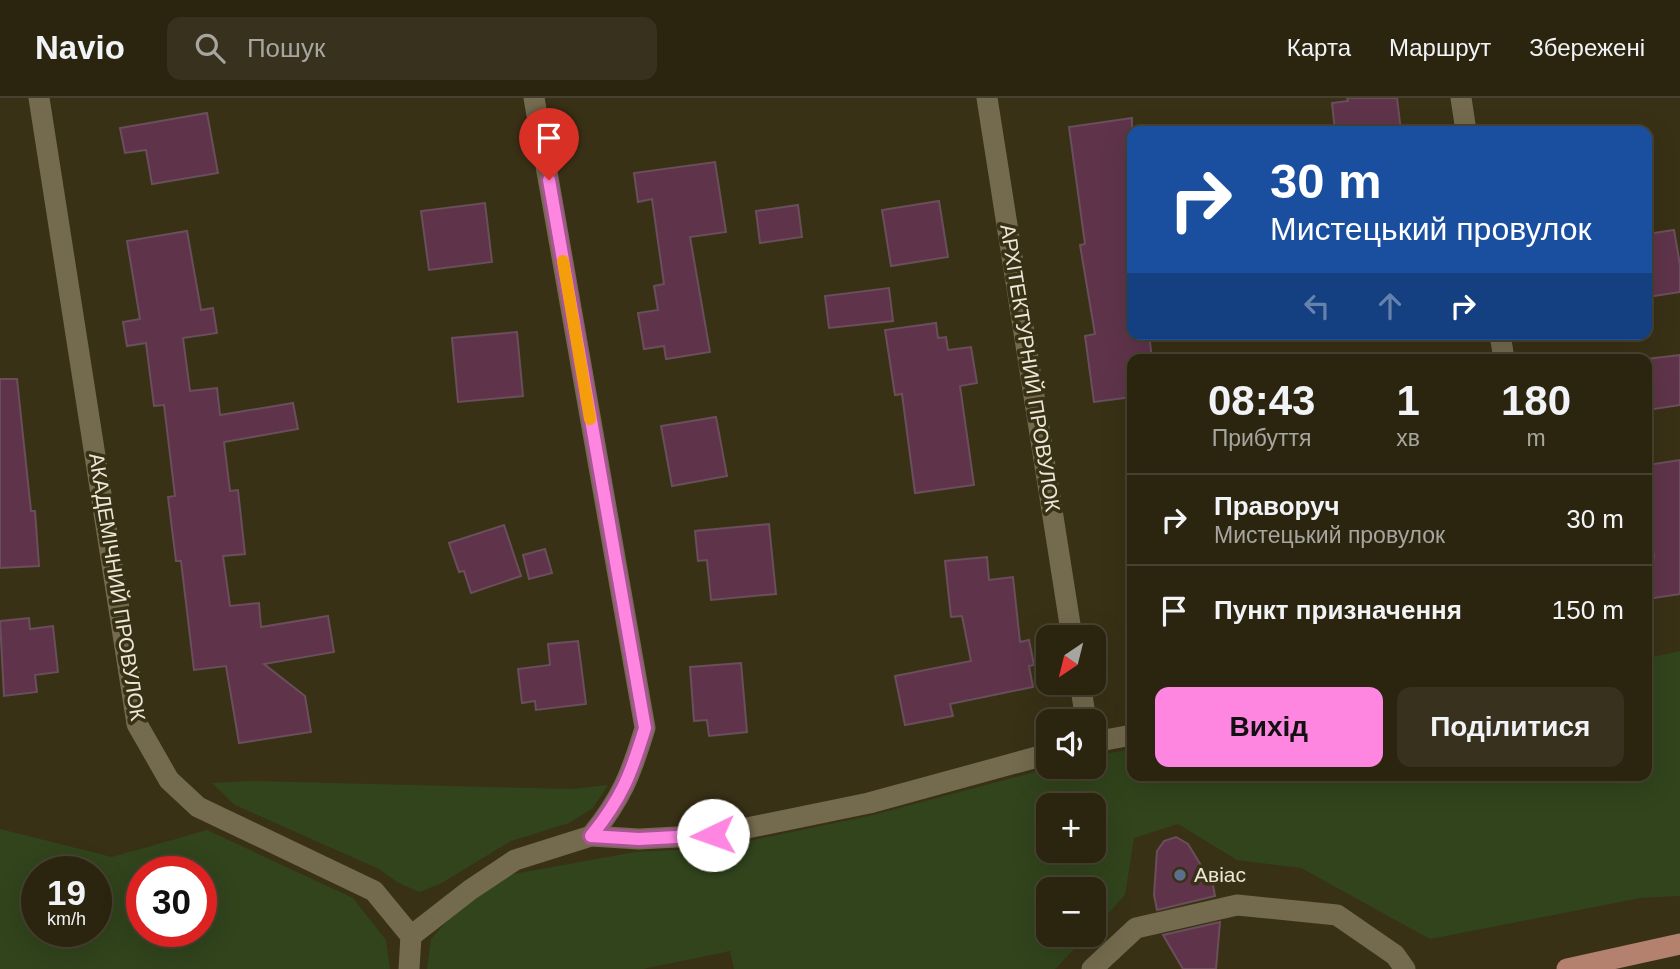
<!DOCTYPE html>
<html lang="uk">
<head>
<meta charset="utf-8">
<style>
  body { margin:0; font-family:Helvetica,sans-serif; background:#37311e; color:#f1f3f6; height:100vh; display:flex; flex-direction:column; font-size:26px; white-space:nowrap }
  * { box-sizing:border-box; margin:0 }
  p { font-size:23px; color:#a6a59f }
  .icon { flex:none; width:38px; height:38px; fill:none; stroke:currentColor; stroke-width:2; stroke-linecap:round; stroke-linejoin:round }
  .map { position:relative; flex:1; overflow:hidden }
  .panel { position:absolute; left:1127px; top:256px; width:525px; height:427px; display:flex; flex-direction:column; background:#2b2510; border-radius:14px; box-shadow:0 7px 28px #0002,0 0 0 2px #474230 }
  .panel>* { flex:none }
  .hud { position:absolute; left:1127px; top:28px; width:525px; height:214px; border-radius:14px; box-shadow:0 7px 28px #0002,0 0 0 2px #474230; background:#1a4fa0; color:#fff; overflow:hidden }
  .needle { width:46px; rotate:215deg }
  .fabs { position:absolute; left:1036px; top:527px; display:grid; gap:14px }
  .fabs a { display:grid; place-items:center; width:70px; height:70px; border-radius:14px; background:#2b2510; box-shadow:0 7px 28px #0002,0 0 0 2px #474230; font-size:35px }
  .speed { position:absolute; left:21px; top:758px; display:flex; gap:14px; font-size:35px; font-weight:700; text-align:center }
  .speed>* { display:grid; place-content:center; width:91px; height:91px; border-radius:50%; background:#2b2510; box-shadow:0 7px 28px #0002,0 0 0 2px #474230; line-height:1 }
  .speed small { font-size:18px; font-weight:400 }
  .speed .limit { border:10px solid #d22; background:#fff; color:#111 }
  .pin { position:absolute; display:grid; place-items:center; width:60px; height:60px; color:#fff; margin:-72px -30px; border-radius:50% 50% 50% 0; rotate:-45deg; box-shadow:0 0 7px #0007 }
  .pin .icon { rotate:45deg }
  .me { position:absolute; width:77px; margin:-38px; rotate:267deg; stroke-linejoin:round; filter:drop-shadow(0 0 5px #0008) }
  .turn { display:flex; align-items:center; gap:24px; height:147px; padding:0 28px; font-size:32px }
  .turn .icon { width:91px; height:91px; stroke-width:2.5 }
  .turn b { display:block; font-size:49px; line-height:60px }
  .lanes { display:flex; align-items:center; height:66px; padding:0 28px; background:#0003; justify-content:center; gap:35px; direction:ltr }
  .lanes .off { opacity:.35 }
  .eta { display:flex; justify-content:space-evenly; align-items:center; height:119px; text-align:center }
  .eta b { font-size:42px; font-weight:800; line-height:49px }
  .cta { display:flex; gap:14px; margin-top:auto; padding:14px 28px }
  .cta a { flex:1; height:80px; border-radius:14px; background:#fe86e1; color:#111; font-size:28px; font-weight:800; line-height:80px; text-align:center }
  .cta a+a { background:#37311e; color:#f1f3f6 }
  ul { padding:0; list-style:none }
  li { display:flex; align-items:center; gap:21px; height:91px; padding:0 28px; border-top:2px solid #474230 }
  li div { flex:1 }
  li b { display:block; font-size:26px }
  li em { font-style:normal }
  header { display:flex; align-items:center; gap:42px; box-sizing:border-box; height:98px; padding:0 35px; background:#2b2510; border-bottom:2px solid #474230 }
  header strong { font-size:33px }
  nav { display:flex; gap:38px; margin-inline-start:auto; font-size:24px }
  .search { width:490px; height:63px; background:#37311e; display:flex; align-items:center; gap:18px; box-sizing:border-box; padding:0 24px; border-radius:14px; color:#a6a59f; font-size:26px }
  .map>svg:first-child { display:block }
  .green { fill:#31441c; fill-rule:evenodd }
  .building { fill:#5f344a; stroke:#6a4e5b; stroke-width:2 }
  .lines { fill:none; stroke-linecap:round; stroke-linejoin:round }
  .minor { stroke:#746a4e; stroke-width:21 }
  .major { stroke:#b4816e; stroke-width:21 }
  .route-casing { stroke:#a55792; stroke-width:18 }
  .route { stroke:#fe86e1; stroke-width:12 }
  .slow { stroke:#f59e0b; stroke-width:12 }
  .service-dot { fill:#5c6f8a; stroke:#393116; stroke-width:2.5 }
  .labels { text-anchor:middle; stroke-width:7; stroke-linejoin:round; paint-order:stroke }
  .street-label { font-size:21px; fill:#ebe6d6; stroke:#393116 }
  .poi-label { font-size:21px; fill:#ebe6d6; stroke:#393116; text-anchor:start }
</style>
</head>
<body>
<header>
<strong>Navio</strong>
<div class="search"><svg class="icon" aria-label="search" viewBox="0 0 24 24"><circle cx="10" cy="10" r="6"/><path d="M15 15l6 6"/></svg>Пошук</div>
<nav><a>Карта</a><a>Маршрут</a><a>Збережені</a></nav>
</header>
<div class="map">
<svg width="1680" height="871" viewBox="0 0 1680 871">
  <rect width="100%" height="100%" fill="#393116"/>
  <g class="green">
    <path d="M1680,553V798L1640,800L1430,841L1301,770L1237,762L1178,726L1134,740L1125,797L1094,831V791H1048V836L1088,837L1055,871H734L730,853L643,871H427L431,841L460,808L508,777L635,754L715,750L873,717L1054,669L1094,668V658L1132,651V677H1647V560ZM1048,707H1094V752H1048Z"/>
    <path d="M249,683L573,691L608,687L593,710L569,725L511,743L440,786L419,794L397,784L379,771L235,707L212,685Z"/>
    <path d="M0,731L112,759L207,732L353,800L386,842L390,871H0ZM37,774H96V833H37ZM142,774H201V833H142Z"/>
  </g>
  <g class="building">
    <path d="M1347,0H1397L1401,33H1335L1332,5L1348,3Z"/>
    <path d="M207,15L218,75L152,86L146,52L125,55L120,30Z"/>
    <path d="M1132,20V236H1149L1152,261H1132V299L1094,304L1085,238L1095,236L1080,147L1085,146L1069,29Z"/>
    <path d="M715,64L726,134L690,139L710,254L666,261L664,248L644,251L638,215L658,212L654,188L664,186L652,101L638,104L634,75Z"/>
    <path d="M939,103L948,159L891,168L882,112Z"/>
    <path d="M485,105L492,164L429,172L421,113Z"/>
    <path d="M798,107L802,139L760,145L756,113Z"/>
    <path d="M1674,132L1680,167V194L1647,199V136Z"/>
    <path d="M187,133L201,212L213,210L217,235L183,240L190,293L217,290L220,317L293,305L298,331L224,344L230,393L238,392L245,456L223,458L230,508L259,505L261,529L328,518L334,554L264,566L305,598L311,634L239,645L226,568L194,572L181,463H176L168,399L175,398L164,307L154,308L146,245L127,248L123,224L140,221L127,143Z"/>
    <path d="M889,190L893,223L829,230L825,198Z"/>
    <path d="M936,225L938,240L946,239L948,252L971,249L977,285L960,288L974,387L915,395L902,296L895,297L885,232Z"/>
    <path d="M517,234L523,298L458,304L452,240Z"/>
    <path d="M1680,257V307L1647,312V261Z"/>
    <path d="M0,281H17L31,413H35L39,468L0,470Z"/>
    <path d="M716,319L727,378L672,388L661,328Z"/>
    <path d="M1680,362V496L1647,501V461L1654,460L1647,412V367Z"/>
    <path d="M769,426L776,496L711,502L707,462L698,463L695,433Z"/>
    <path d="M504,427L521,478L471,495L464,473L459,474L449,445Z"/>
    <path d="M545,451L552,475L529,481L523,457Z"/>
    <path d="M987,459L989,482L1013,479L1020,544L1029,542L1034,567L1029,568L1033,589L950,606L953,618L905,627L895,578L971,563L962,518L951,519L945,463Z"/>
    <path d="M29,520L30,531L53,528L58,574L35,577L37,594L4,598L0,523Z"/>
    <path d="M578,543L586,606L536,612L535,603L522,605L518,571L550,567L548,546Z"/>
    <path d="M741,565L747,634L709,638L707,622L694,623L690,569Z"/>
    <path d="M1176,739L1188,746L1213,787L1215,798L1157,812L1154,797L1157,753L1164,743Z"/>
    <path d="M1220,824L1216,871H1183L1163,837Z"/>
  </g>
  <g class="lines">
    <g class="minor">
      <path d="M39,0L137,626L169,682L198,709L374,793L411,838"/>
      <path d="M534,0L645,630C631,676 622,700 591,738"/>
      <path d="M987,0L1072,539"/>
      <path d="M1461,0L1466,33"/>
      <path d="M1500,236L1504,261"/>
      <path d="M1080,584L1086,623"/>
      <path d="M1094,644L1132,637"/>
      <path d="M409,871L411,838L470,792L515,762L591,738L639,741L713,737L869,705L1048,656"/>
      <path d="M1092,871L1136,830L1237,807L1337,817L1395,857L1405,871"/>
    </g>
    <path class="major" d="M1567,871L1680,846"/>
  </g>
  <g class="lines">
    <g class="route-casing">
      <path id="route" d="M549,82L645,630C631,676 622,700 591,738L639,741L713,737"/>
    </g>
    <use href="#route" class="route"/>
    <path class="slow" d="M563,163L590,321"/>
  </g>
  <circle class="service-dot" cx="1180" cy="777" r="7"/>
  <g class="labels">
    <g class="street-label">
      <text transform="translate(1030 270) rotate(81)" y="7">АРХІТЕКТУРНИЙ ПРОВУЛОК</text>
      <text transform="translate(117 489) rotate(81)" y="7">АКАДЕМІЧНИЙ ПРОВУЛОК</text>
    </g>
    <g class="poi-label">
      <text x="1194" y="784">Авіас</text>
    </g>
  </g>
</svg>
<div class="fabs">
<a><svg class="needle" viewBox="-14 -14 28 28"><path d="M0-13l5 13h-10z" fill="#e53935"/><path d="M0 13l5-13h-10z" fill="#a6a59f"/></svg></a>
<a><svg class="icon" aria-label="sound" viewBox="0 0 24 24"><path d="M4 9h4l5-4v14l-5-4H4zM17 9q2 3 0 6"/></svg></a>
<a>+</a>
<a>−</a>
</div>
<div class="speed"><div>19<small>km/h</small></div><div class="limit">30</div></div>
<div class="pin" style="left:549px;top:82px;background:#d93025"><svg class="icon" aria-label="arrive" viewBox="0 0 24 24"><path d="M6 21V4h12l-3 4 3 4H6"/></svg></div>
<svg class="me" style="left:713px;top:737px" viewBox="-20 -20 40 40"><circle r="19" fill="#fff"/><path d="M0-13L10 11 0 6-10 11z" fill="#fe86e1"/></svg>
<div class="hud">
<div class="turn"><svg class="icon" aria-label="right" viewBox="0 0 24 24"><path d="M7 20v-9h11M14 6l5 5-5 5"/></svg><div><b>30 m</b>Мистецький провулок</div></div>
<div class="lanes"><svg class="icon off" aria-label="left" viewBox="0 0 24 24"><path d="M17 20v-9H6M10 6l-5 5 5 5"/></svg><svg class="icon off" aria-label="ahead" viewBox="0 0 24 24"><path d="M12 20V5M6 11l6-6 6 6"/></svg><svg class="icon" aria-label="right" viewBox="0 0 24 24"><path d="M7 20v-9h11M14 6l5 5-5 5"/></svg></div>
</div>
<section class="panel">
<div class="eta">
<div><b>08:43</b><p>Прибуття</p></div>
<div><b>1</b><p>хв</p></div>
<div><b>180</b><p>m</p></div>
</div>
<ul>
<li><svg class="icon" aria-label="right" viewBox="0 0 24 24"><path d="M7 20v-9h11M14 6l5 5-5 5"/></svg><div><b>Праворуч</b><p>Мистецький провулок</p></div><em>30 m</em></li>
<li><svg class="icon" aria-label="arrive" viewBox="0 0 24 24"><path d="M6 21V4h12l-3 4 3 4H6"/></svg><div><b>Пункт призначення</b></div><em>150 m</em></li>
</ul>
<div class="cta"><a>Вихід</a><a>Поділитися</a></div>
</section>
</div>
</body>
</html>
